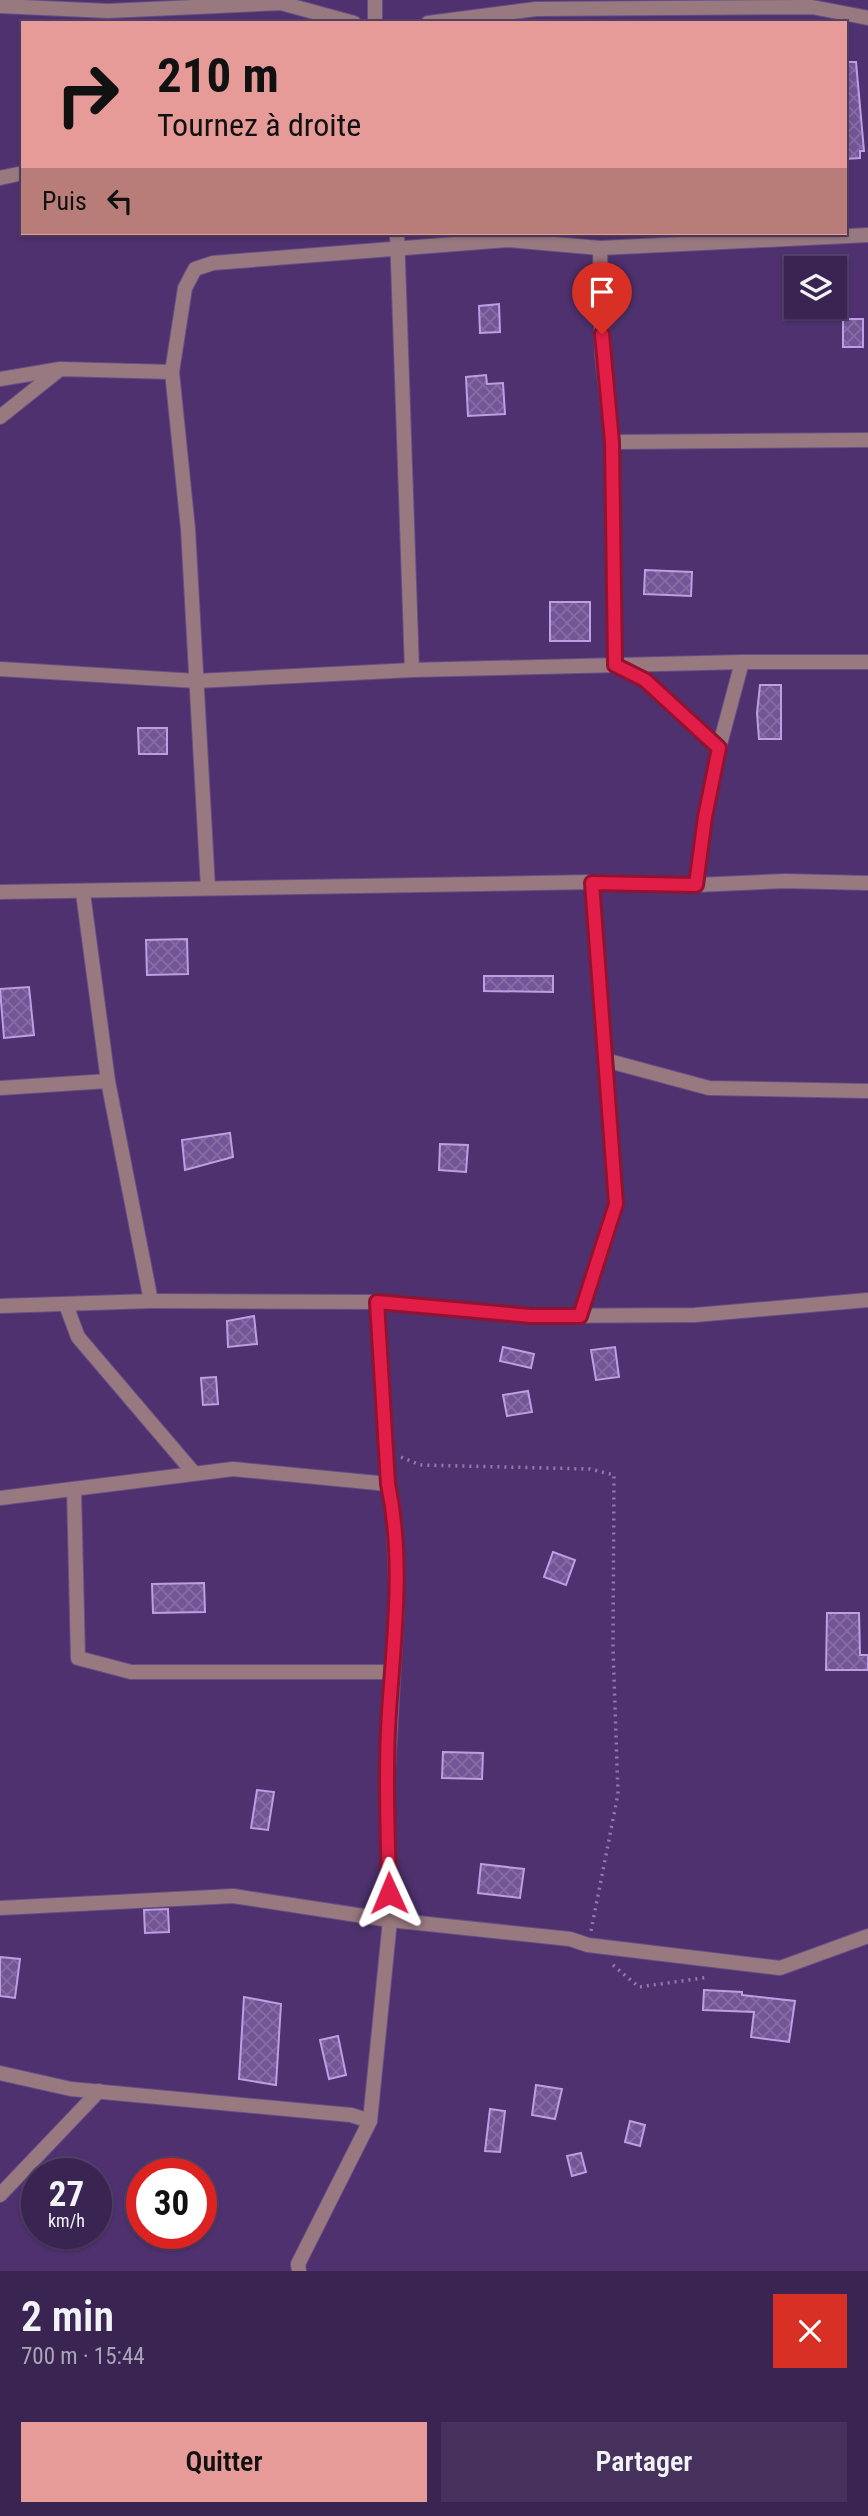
<!DOCTYPE html>
<html lang="fr">
<head>
<meta charset="utf-8">
<style>
  body { margin:0; font-family:"Roboto Condensed",sans-serif; background:#45315c; color:#f1f3f6; height:100vh; display:flex; flex-direction:column; font-size:26px; white-space:nowrap }
  * { box-sizing:border-box; margin:0 }
  p { font-size:23px; color:#aba5b8 }
  .icon { flex:none; width:38px; height:38px; fill:none; stroke:currentColor; stroke-width:2; stroke-linecap:round; stroke-linejoin:round }
  .map { position:relative; height:2271px; overflow:hidden }
  .sheet { display:flex; flex-direction:column; background:#3a2552; flex:1 }
  .sheet>* { flex:none }
  .banner { position:absolute; left:21px; top:21px; width:826px; height:214px; border-radius:0px; box-shadow:0 2px 5px #0004,0 0 0 2px #544269; background:#e69b98; color:#111; overflow:hidden }
  .buttons { position:absolute; left:784px; top:256px; display:grid; gap:14px }
  .buttons a { display:grid; place-items:center; width:63px; height:63px; border-radius:0px; background:#3a2552; box-shadow:0 2px 5px #0004,0 0 0 2px #544269; font-size:35px }
  .speed { position:absolute; left:21px; top:2158px; display:flex; gap:14px; font-size:35px; font-weight:700; text-align:center }
  .speed>* { display:grid; place-content:center; width:91px; height:91px; border-radius:50%; background:#3a2552; box-shadow:0 2px 5px #0004,0 0 0 2px #544269; line-height:1 }
  .speed small { font-size:18px; font-weight:400 }
  .speed .limit { border:10px solid #d22; background:#fff; color:#111 }
  .pin { position:absolute; display:grid; place-items:center; width:60px; height:60px; color:#fff; margin:-72px -30px; border-radius:50% 50% 50% 0; rotate:-45deg; box-shadow:0 0 7px #0007 }
  .pin .icon { rotate:45deg }
  .me { position:absolute; width:77px; margin:-38px; rotate:359deg; stroke-linejoin:round; filter:drop-shadow(0 0 5px #0008) }
  .turn { display:flex; align-items:center; gap:24px; height:147px; padding:0 21px; font-size:32px }
  .turn .icon { width:91px; height:91px; stroke-width:2.5 }
  .turn b { display:block; font-size:49px; line-height:60px }
  .then { display:flex; align-items:center; height:66px; padding:0 21px; background:#0003; gap:14px; font-size:26px }
  .round { display:grid; place-items:center; flex:none; width:74px; height:74px; border-radius:0px; background:#45315c }
  .headline { display:flex; align-items:center; justify-content:space-between; height:119px; padding:0 21px }
  h1 { font-size:42px; font-weight:600; line-height:52px }
  .cta { display:flex; gap:14px; margin-top:auto; padding:14px 21px }
  .cta a { flex:1; height:80px; border-radius:0px; background:#e69b98; color:#111; font-size:28px; font-weight:600; line-height:80px; text-align:center }
  .cta a+a { background:#45315c; color:#f1f3f6 }
  .map>svg:first-child { display:block }
  .building { fill:url(#building-cross-hatch); stroke:#bd9de4; stroke-width:2 }
  .lines { fill:none; stroke-linecap:round; stroke-linejoin:round }
  .minor-casing { stroke:#684e86; stroke-width:16 }
  .path { stroke:#917aac; stroke-width:3.5; stroke-dasharray:2 5; stroke-linecap:butt }
  .minor { stroke:#997980; stroke-width:14 }
  .route-casing { stroke:#92132f; stroke-width:18 }
  .route { stroke:#e11d48; stroke-width:12 }
</style>
</head>
<body>
<div class="map">
<svg width="868" height="2271" viewBox="0 0 868 2271">
  <defs>
    <pattern id="building-cross-hatch" width="8" height="8" patternUnits="userSpaceOnUse" patternTransform="scale(1.75)"><rect width="8" height="8" fill="#735596"/><path d="M0 0l8 8M0 8l8-8" fill="none" stroke="#866ca5"/></pattern>
  </defs>
  <rect width="100%" height="100%" fill="#4e316e"/>
  <g class="building">
    <path d="M845,62H856L864,151H860V158L845,159Z"/>
    <path d="M499,304L500,332L480,333L479,306Z"/>
    <rect x="843" y="319" width="20" height="28"/>
    <path d="M486,375L487,384L503,383L505,414L468,416L466,377Z"/>
    <path d="M645,570L692,572L691,596L644,594Z"/>
    <rect x="550" y="602" width="40" height="39"/>
    <path d="M760,685H781V739H759L757,713Z"/>
    <path d="M138,728H167V754H139Z"/>
    <path d="M187,939L188,974L147,975L146,940Z"/>
    <path d="M484,976H553V992L484,991Z"/>
    <path d="M29,987L34,1035L4,1038L0,989Z"/>
    <path d="M230,1133L233,1157L185,1170L182,1140Z"/>
    <path d="M440,1144L468,1145L466,1172L439,1170Z"/>
    <path d="M254,1316L257,1344L228,1347L227,1321Z"/>
    <path d="M503,1347L534,1354L531,1368L500,1361Z"/>
    <path d="M615,1347L619,1377L596,1380L591,1350Z"/>
    <path d="M216,1377L218,1404L203,1405L201,1378Z"/>
    <path d="M528,1391L532,1412L507,1416L503,1395Z"/>
    <path d="M553,1552L575,1560L566,1585L544,1577Z"/>
    <path d="M204,1583L205,1612L153,1613L152,1584Z"/>
    <path d="M827,1613H859L860,1655H868V1670H826Z"/>
    <path d="M443,1752L483,1753L482,1779L442,1778Z"/>
    <path d="M257,1790L274,1792L268,1830L251,1828Z"/>
    <path d="M481,1864L524,1869L520,1898L478,1893Z"/>
    <path d="M168,1909L169,1932L145,1933L144,1910Z"/>
    <path d="M0,1957L20,1959L15,1998L0,1996Z"/>
    <path d="M704,1990L742,1992V1995L795,2001L789,2042L751,2037L754,2012L703,2010Z"/>
    <path d="M244,1997L281,2004L276,2085L239,2079Z"/>
    <path d="M338,2036L346,2075L329,2079L320,2040Z"/>
    <path d="M536,2085L562,2089L555,2119L532,2115Z"/>
    <path d="M490,2109L505,2111L500,2152L485,2151Z"/>
    <path d="M630,2121L645,2125L640,2146L625,2142Z"/>
    <path d="M581,2153L586,2172L572,2176L567,2156Z"/>
  </g>
  <g class="lines">
    <g class="minor-casing">
      <g id="minor">
        <path d="M0,6L108,11L281,3L354,23"/>
        <path d="M375,23V0"/>
        <path d="M428,23L536,9L812,7L868,18"/>
        <path d="M0,178L23,173"/>
        <path d="M397,233L412,670"/>
        <path d="M600,248L602,354L612,442L615,665L645,680L719,748L705,817L696,885"/>
        <path d="M0,379L60,369L172,372"/>
        <path d="M0,417L59,370"/>
        <path d="M612,442L868,440"/>
        <path d="M0,669L197,681L412,670L742,662"/>
        <path d="M719,748L742,662H868"/>
        <path d="M208,888L188,529L172,372L185,288L195,269L213,263L507,240L600,248L868,235"/>
        <path d="M0,892L592,882L696,885L785,881L868,883"/>
        <path d="M605,1060L709,1088L868,1091"/>
        <path d="M0,1088L108,1081L83,893"/>
        <path d="M151,1301L377,1302L388,1484L393,1507L397,1609L387,1789L390,1920L370,2121L298,2264L299,2271"/>
        <path d="M377,1302L531,1316L695,1315L868,1300"/>
        <path d="M66,1305L78,1337L193,1472"/>
        <path d="M0,1306L151,1301L108,1081"/>
        <path d="M580,1316L616,1204L592,882"/>
        <path d="M74,1489L78,1658L131,1672H392"/>
        <path d="M0,1498L233,1469L388,1484"/>
        <path d="M0,1908L233,1896L390,1920L570,1939L588,1945L780,1968L868,1936"/>
        <path d="M0,2073L71,2089L351,2115L370,2121"/>
        <path d="M0,2195L99,2091"/>
      </g>
    </g>
    <g class="path">
      <path d="M401,1457L420,1465L590,1469L614,1475L613,1648L618,1794L591,1931"/>
      <path d="M613,1965L639,1987L709,1977"/>
    </g>
    <use href="#minor" class="minor"/>
  </g>
  <g class="lines">
    <g class="route-casing">
      <path id="route" d="M389,1893C388,1833 385,1773 389,1712C394,1637 404,1559 388,1484L377,1302L531,1316H580L616,1204L592,883L696,885L705,817L719,748L645,680L615,665L612,442L602,334"/>
    </g>
    <use href="#route" class="route"/>
  </g>
</svg>
<div class="buttons">
<a><svg class="icon" aria-label="layers" viewBox="0 0 24 24"><path d="M12 4l9 5-9 5-9-5zM3 14l9 5 9-5"/></svg></a>
</div>
<div class="speed"><div>27<small>km/h</small></div><div class="limit">30</div></div>
<div class="pin" style="left:602px;top:334px;background:#d93025"><svg class="icon" aria-label="arrive" viewBox="0 0 24 24"><path d="M6 21V4h12l-3 4 3 4H6"/></svg></div>
<svg class="me" style="left:389px;top:1893px" viewBox="-20 -20 40 40"><path d="M0-17L14 15 0 8-14 15z" fill="#e11d48" stroke="#fff" stroke-width="4"/></svg>
<div class="banner">
<div class="turn"><svg class="icon" aria-label="right" viewBox="0 0 24 24"><path d="M7 20v-9h11M14 6l5 5-5 5"/></svg><div><b>210 m</b>Tournez à droite</div></div>
<div class="then">Puis<svg class="icon" aria-label="left" viewBox="0 0 24 24"><path d="M17 20v-9H6M10 6l-5 5 5 5"/></svg></div>
</div>
</div>
<section class="sheet">
<div class="headline"><div><h1>2 min</h1><p>700 m · 15:44</p></div><a class="round" style="background:#d93025;color:#fff"><svg class="icon" aria-label="close" viewBox="0 0 24 24"><path d="M6 6l12 12M18 6L6 18"/></svg></a></div>
<div class="cta"><a>Quitter</a><a>Partager</a></div>
</section>
</body>
</html>
